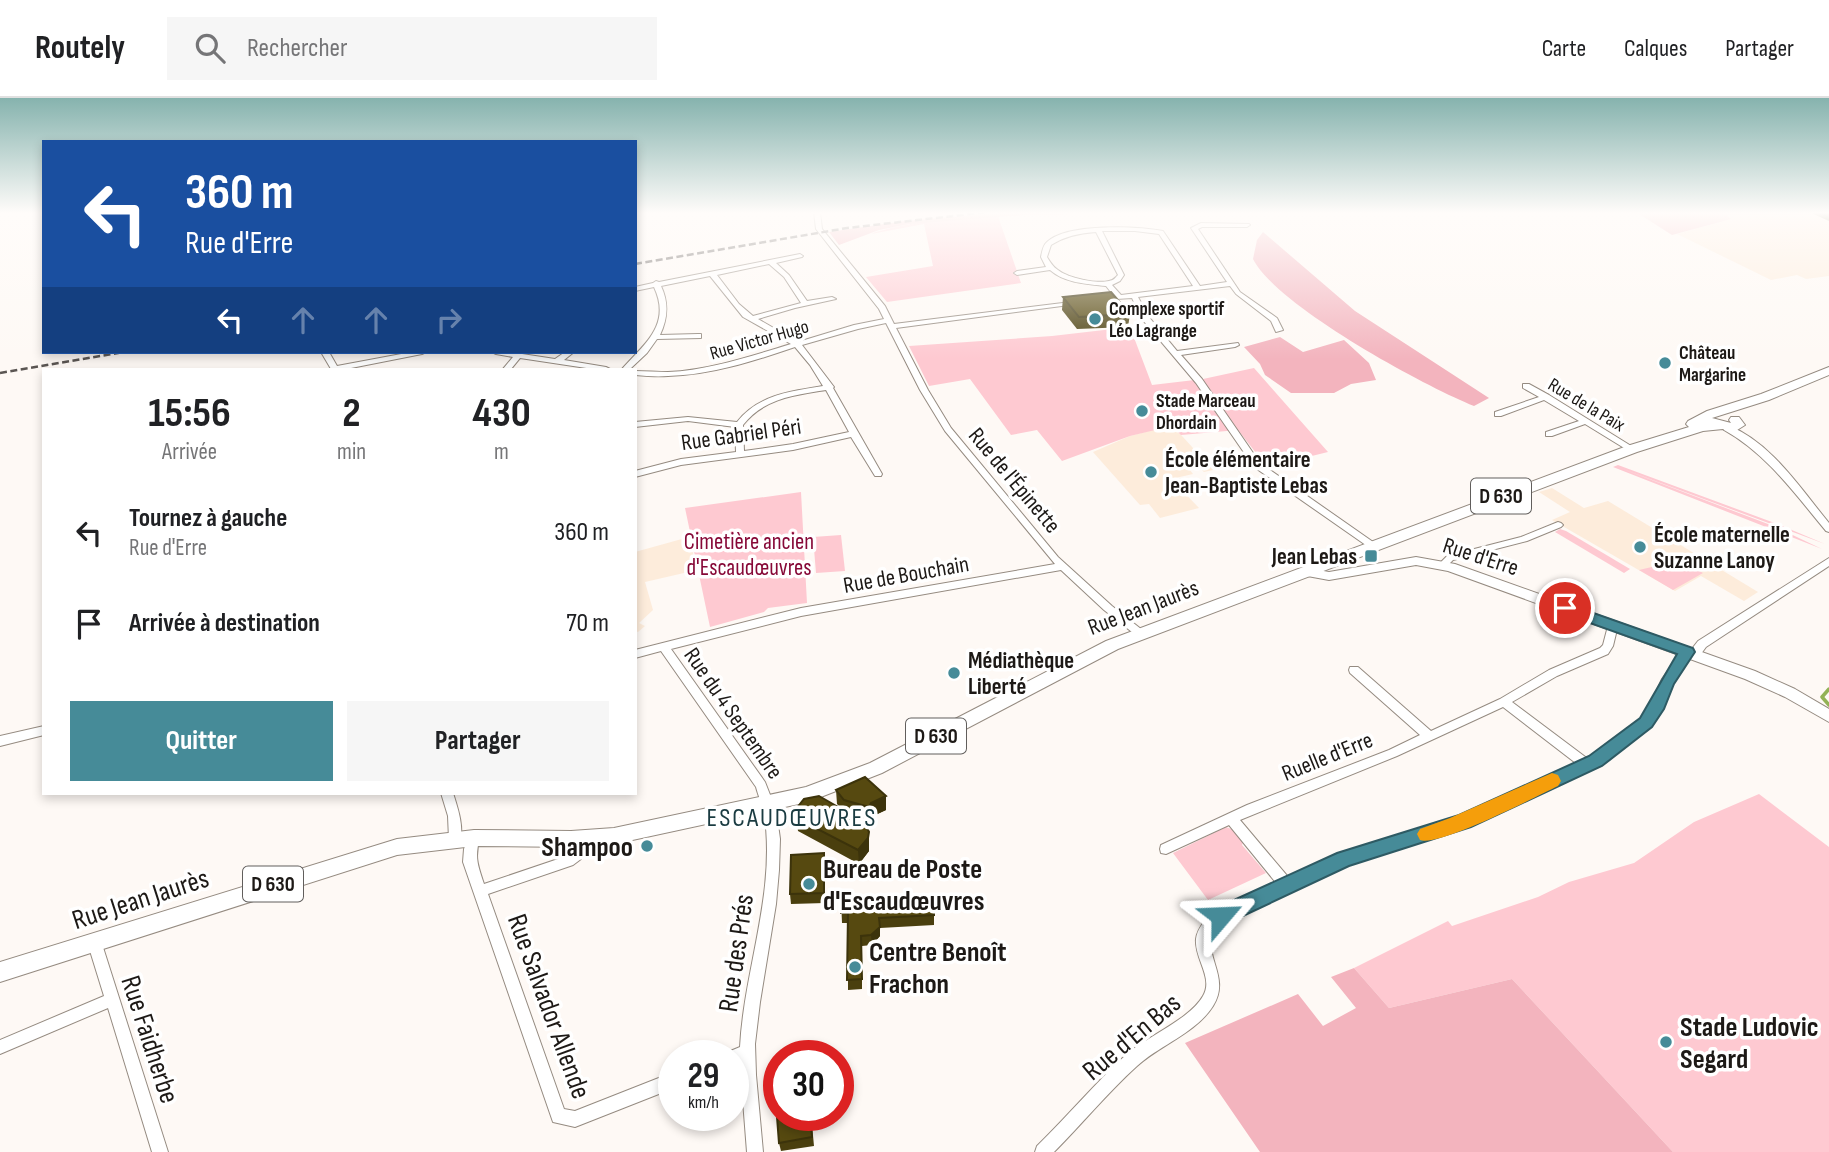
<!DOCTYPE html>
<html lang="fr">
<head>
<meta charset="utf-8">
<style>
  body { margin:0; font-family:"Sofia Sans Condensed",sans-serif; background:#f6f6f6; color:#202124; height:100vh; display:flex; flex-direction:column; font-size:26px; white-space:nowrap }
  * { box-sizing:border-box; margin:0 }
  p { font-size:23px; color:#757577 }
  .icon { flex:none; width:38px; height:38px; fill:none; stroke:currentColor; stroke-width:2; stroke-linecap:round; stroke-linejoin:round }
  .map { position:relative; flex:1; overflow:hidden }
  .details { position:absolute; left:42px; top:270px; width:595px; height:427px; display:flex; flex-direction:column; background:#fff; border-radius:0px; box-shadow:0 4px 10px #0003 }
  .details>* { flex:none }
  .banner { position:absolute; left:42px; top:42px; width:595px; height:214px; border-radius:0px; box-shadow:0 4px 10px #0003; background:#1a4fa0; color:#fff; overflow:hidden }
  .speed { position:absolute; left:658px; top:942px; display:flex; gap:14px; font-size:35px; font-weight:700; text-align:center }
  .speed>* { display:grid; place-content:center; width:91px; height:91px; border-radius:50%; background:#fff; box-shadow:0 4px 10px #0003; line-height:1 }
  .speed small { font-size:18px; font-weight:400 }
  .speed .limit { border:10px solid #d22; background:#fff; color:#111 }
  .pin { position:absolute; display:grid; place-items:center; width:60px; height:60px; color:#fff; margin:-30px; border:4px solid #fff; border-radius:50%; box-shadow:0 2px 7px #0007 }
  .me { position:absolute; width:77px; margin:-38px; rotate:64deg; stroke-linejoin:round; filter:drop-shadow(0 0 5px #0008) }
  .turn { display:flex; align-items:center; gap:24px; height:147px; padding:0 28px; font-size:32px }
  .turn .icon { width:91px; height:91px; stroke-width:2.5 }
  .turn b { display:block; font-size:49px; line-height:60px }
  .lanes { display:flex; align-items:center; height:66px; padding:0 28px; background:#0003; justify-content:center; gap:35px; direction:ltr }
  .lanes .off { opacity:.35 }
  .eta { display:flex; justify-content:space-evenly; align-items:center; height:119px; text-align:center }
  .eta b { font-size:42px; font-weight:700; line-height:49px }
  .cta { display:flex; gap:14px; margin-top:auto; padding:14px 28px }
  .cta a { flex:1; height:80px; border-radius:0px; background:#468b98; color:#fff; font-size:28px; font-weight:700; line-height:80px; text-align:center }
  .cta a+a { background:#f6f6f6; color:#202124 }
  ul { padding:0; list-style:none }
  li { display:flex; align-items:center; gap:21px; height:91px; padding:0 28px }
  li div { flex:1 }
  li b { display:block; font-size:26px }
  li em { font-style:normal }
  header { display:flex; align-items:center; gap:42px; box-sizing:border-box; height:98px; padding:0 35px; background:#fff; border-bottom:2px solid #e0e0e0 }
  header strong { font-size:33px }
  nav { display:flex; gap:38px; margin-inline-start:auto; font-size:24px }
  .search { width:490px; height:63px; background:#f6f6f6; display:flex; align-items:center; gap:18px; box-sizing:border-box; padding:0 24px; border-radius:0px; color:#757577; font-size:26px }
  .map>svg:first-child { display:block }
  .built { fill:#fdecdb }
  .green { fill:#fec9d1 }
  .forest { fill:#f3b4be }
  .lines { fill:none; stroke-linecap:round; stroke-linejoin:round }
  .stream { stroke:#93b256; stroke-width:3.5 }
  .street-casing { stroke:#958b81; stroke-width:2 }
  .secondary-casing { stroke:#958b81; stroke-width:2 }
  .primary-casing { stroke:#958b81; stroke-width:2 }
  .street { fill:#fff; fill-rule:evenodd }
  .secondary { fill:#fff; fill-rule:evenodd }
  .primary { fill:#fff; fill-rule:evenodd }
  .rail { stroke:#5b5653; stroke-width:2.5; stroke-dasharray:7 3.5; stroke-linecap:butt }
  .wall { fill:#4a3f0e }
  .shaded-wall { fill:#3c330b }
  .building { fill:#564910; stroke:#3c330b; stroke-width:2 }
  .route { fill:#468b98; stroke:#2e5a63; stroke-width:2 }
  .slow { fill:#f59e0b }
  .poi-dot { fill:#468b98; stroke:#fff; stroke-width:2.5 }
  .labels { text-anchor:middle; stroke-width:7; stroke-linejoin:round; paint-order:stroke }
  .far-poi-label { font-size:19px; font-weight:bold; fill:#1d1916; stroke:#fff; text-anchor:start }
  .far-street-label { font-size:19px; fill:#1d1916; stroke:#fff }
  .shield { fill:#fff; stroke:#615e5c; stroke-width:2 }
  .shield-label { font-size:21px; font-weight:bold; fill:#1d1916 }
  .street-label { font-size:23px; fill:#1d1916; stroke:#fff }
  .poi-label { font-size:23px; font-weight:bold; fill:#1d1916; stroke:#fff; text-anchor:start }
  .park-label { font-size:23px; fill:#860837; stroke:#fff }
  .quarter-label { font-size:26px; letter-spacing:2px; fill:#1a3b41; stroke:#fff }
  .near-poi-label { font-size:28px; font-weight:bold; fill:#1d1916; stroke:#fff; text-anchor:start }
  .near-street-label { font-size:28px; fill:#1d1916; stroke:#fff }
</style>
</head>
<body>
<header>
<strong>Routely</strong>
<div class="search"><svg class="icon" aria-label="search" viewBox="0 0 24 24"><circle cx="10" cy="10" r="6"/><path d="M15 15l6 6"/></svg>Rechercher</div>
<nav><a>Carte</a><a>Calques</a><a>Partager</a></nav>
</header>
<div class="map">
<svg width="1829" height="1054" viewBox="0 0 1829 1054">
  <rect width="100%" height="100%" fill="#fef9f5"/>
  <g class="built">
    <path d="M1723,114H1829V178L1806,181L1797,177L1771,182L1677,136L1731,121Z"/>
    <path d="M1172,327L1213,372L1204,374L1195,365L1186,367L1193,376L1171,381L1199,410L1160,420L1149,406L1140,407L1093,354L1130,338Z"/>
    <path d="M1552,390L1584,410L1608,403L1758,494L1744,503L1701,478L1675,493L1552,422L1570,414L1539,394Z"/>
    <path d="M689,439L697,472L645,484L653,512L639,525L645,528L638,534L635,533V454Z"/>
  </g>
  <g class="green">
    <path d="M1087,114H1145L998,118L1021,185L887,204L866,179L933,168L924,126L871,136L876,134C943,115 1018,116 1087,114Z"/>
    <path d="M1130,229L1152,287L1203,281L1254,270L1328,354L1267,369L1238,332L1181,337L1172,328L1130,338L1062,363L1037,332L1011,337L970,281L929,288L909,248L1052,238Z"/>
    <path d="M1618,367L1780,427L1825,446L1620,370L1776,429L1822,451L1613,369Z"/>
    <path d="M801,394L807,505L768,510L764,514L710,529L685,410Z"/>
    <path d="M1560,431L1566,433L1630,471L1624,475L1555,434Z"/>
    <path d="M841,437L845,473L816,475L813,439Z"/>
    <path d="M1666,455L1703,475L1673,492L1639,472L1656,468L1653,461Z"/>
    <path d="M1759,696L1829,749V1054H1673L1512,881L1389,910L1354,870L1448,823L1452,828L1538,799L1569,784L1634,765L1694,724Z"/>
    <path d="M1226,729L1234,732L1244,742L1242,747L1266,775L1208,802L1173,755Z"/>
  </g>
  <g class="forest">
    <path d="M1009,114H1058L909,126L879,132L839,147L829,134L905,123Z"/>
    <path d="M1636,114H1723L1731,121L1672,137Z"/>
    <path d="M1263,134L1355,213L1489,300L1474,308C1422,287 1277,208 1253,161L1257,142Z"/>
    <path d="M1280,239L1303,254L1344,242L1369,265L1376,282L1351,286L1334,295H1291L1265,277L1260,266L1244,249Z"/>
    <path d="M1354,870L1389,910L1512,881L1673,1054H1260L1185,945L1298,896L1323,928L1356,910L1331,879Z"/>
  </g>
  <g class="lines">
    <path class="stream" d="M1829,591L1822,599L1829,607"/>
    <g class="street-casing">
      <g id="street">
        <path d="M814,114H820L822,131L885,208L894,226L1079,203L1081,204L1077,206L896,230L928,292L951,330L1058,459L1112,508L1146,535L1141,539L1137,538L1104,512L1061,472L801,518L671,551L765,684L776,712L780,741L779,772L776,806L760,904L755,946L756,977L763,1054H747L740,964L733,966V957H726L728,954L740,949C744,871 777,793 764,714C762,706 758,697 756,689L661,553L635,560V552L801,510L1055,466L945,333L920,292L886,225L858,231L802,247L834,289L833,290L882,376L881,378H875L851,339L793,352L681,367L635,379V373L681,361L736,354L735,329L688,323L635,329V324L688,319L737,324C758,297 791,293 823,288L810,267L795,249C754,263 711,277 668,278C657,279 646,278 635,277V273C646,273 657,274 668,274C710,272 751,258 791,246L743,219L710,178L661,188C669,205 668,220 660,237L698,236H701V240L657,241L647,255L630,271H622C644,246 672,227 654,189L635,193V189L653,185L656,183L659,184L800,156L803,158L802,159L776,165L789,177L807,203L832,199L836,201L795,210L758,221L798,244L854,227L884,221L879,211L816,131ZM769,166L784,179L801,205L753,218L739,206L717,177ZM826,292L849,334L793,346L744,353L743,327C764,300 795,297 826,292Z"/>
        <path d="M1201,125L1249,126L1250,127L1247,129H1202L1198,131L1240,194L1277,220L1283,232L1276,234L1271,223L1236,196L1230,188L1138,199L1148,218L1177,253L1238,245L1239,247L1235,249L1181,257L1202,281L1260,365L1376,446L1378,448L1376,450H1370L1254,369L1196,285L1142,221L1132,200L1101,202V200L1114,198L1106,188C1086,186 1065,185 1050,172L1017,177L1014,175L1017,173L1046,169L1041,159C1042,154 1043,147 1047,144C1067,125 1137,128 1163,133L1200,188L1227,184L1191,130ZM1102,133H1135L1159,136L1193,188L1121,197L1112,187L1120,183L1124,177ZM1096,134L1118,177C1114,181 1114,182 1109,183C1096,186 1068,180 1058,172C1053,169 1050,164 1047,159L1051,147C1065,138 1080,135 1096,134Z"/>
        <path d="M321,254H329L337,268L412,254H426L422,256L346,271H331Z"/>
        <path d="M492,254H509L555,261L565,254H574L564,262L606,269L610,271H593L520,260L511,271H503L513,259L496,256Z"/>
        <path d="M1523,286H1529L1549,297L1636,351L1632,354L1629,353L1585,326L1552,338H1546V334L1579,323L1544,302L1501,318H1495V314L1539,299L1523,290Z"/>
        <path d="M1727,327C1771,344 1800,390 1829,425V434L1826,433C1795,396 1767,356 1724,332L1723,330Z"/>
        <path d="M1558,424L1561,425L1563,427L1561,429L1527,443L1453,462L1446,469L1443,470L1438,467L1447,458L1521,439Z"/>
        <path d="M1829,460V468L1706,549L1698,560L1694,561L1690,559L1671,586L1653,624L1600,666L1460,730L1347,766L1218,826C1196,854 1233,876 1213,908C1196,935 1160,947 1137,968C1107,995 1082,1026 1054,1054H1035L1037,1048C1068,1018 1095,985 1127,956C1148,938 1190,921 1203,898C1214,880 1194,860 1196,841C1197,832 1203,825 1208,818L1277,786L1229,727L1166,756L1161,755L1160,751L1161,747L1247,707L1389,652L1420,637L1350,575L1349,572L1350,569H1358L1431,633L1500,601L1549,572L1600,550L1603,547L1609,524H1617L1618,527L1613,548L1608,556L1557,578L1512,604L1588,661L1645,618L1662,581L1683,551L1687,550L1691,552L1698,543ZM1503,609L1577,666L1453,722L1339,757L1289,780L1240,722L1397,658Z"/>
        <path d="M44,628V637L0,648V638Z"/>
        <path d="M441,695H453C458,711 464,728 460,745L455,746L450,745L449,741L448,718Z"/>
        <path d="M474,735L479,736L480,740C474,759 478,768 484,786L564,759L571,753L580,736L585,735L590,736L591,740L581,761L573,767L488,796L564,1011L575,1013L674,974V990L575,1029L553,1024L463,764L464,751L469,736Z"/>
        <path d="M94,837L99,839L101,843L168,1054H152L108,910L0,956V942L104,898L87,843L89,839Z"/>
      </g>
    </g>
    <g class="secondary-casing">
      <path id="secondary" d="M1416,459L1455,466L1755,573L1795,591L1829,611V624L1785,599L1745,581L1448,473L1416,467L1329,482L1302,477L1300,474L1307,470L1329,474Z"/>
    </g>
    <g class="primary-casing">
      <path id="primary" d="M1829,269V277L1769,302L1712,320L1731,325L1729,322L1731,319H1739L1745,327L1734,334L1723,331L1703,333L1637,354L1118,551L882,675L808,704L614,746L571,749L474,748L397,757L0,884V864L397,741L474,732L571,733L614,730L806,689L870,665L1106,543L1627,348L1689,329L1686,326L1688,323L1707,313L1761,296Z"/>
    </g>
    <use href="#street" class="street"/>
    <use href="#secondary" class="secondary"/>
    <use href="#primary" class="primary"/>
    <g class="rail">
      <path d="M635,166L847,130L988,114"/>
      <path d="M0,275L124,254"/>
    </g>
  </g>
  <g class="wall">
    <path d="M1809,114H1829V123Z"/>
    <path d="M1063,199L1130,216L1128,229L1077,231L1062,212Z"/>
    <path d="M836,692L886,698V712L871,719L870,723L857,719L869,734V753L859,766L798,733L796,720L841,710L837,706Z"/>
    <path d="M825,765V805L791,806L790,796Z"/>
    <path d="M841,801L890,805L934,817V827L880,830V838L872,847L862,848V891L848,892V825H842Z"/>
    <path d="M811,1017L814,1048L781,1053L779,1045Z"/>
  </g>
  <g class="shaded-wall">
    <path d="M886,698V712L871,719L870,723L869,709L871,705Z"/>
    <path d="M869,734V753L859,766L858,752Z"/>
    <path d="M824,755L825,765V805L824,795Z"/>
    <path d="M880,829V838L872,847L871,837Z"/>
  </g>
  <g class="building">
    <path d="M1817,114H1829V119Z"/>
    <path d="M1111,194L1130,216L1079,219L1063,199Z"/>
    <path d="M865,679L886,698L871,705L869,709L844,702L836,692Z"/>
    <path d="M819,698L864,724L869,734L868,740L858,752L796,720V711L804,701Z"/>
    <path d="M824,755V795L790,796L791,757Z"/>
    <path d="M890,799V805L933,802L934,817L879,820L880,829L871,837L861,838L862,881L847,882L848,815H841V801Z"/>
    <path d="M779,978V1017H810L812,1039L779,1045L774,979Z"/>
  </g>
  <linearGradient id="sky" x2="0" y2="1"><stop stop-color="#86b3ae"/><stop offset="0.44" stop-color="#fffcfa"/><stop offset="1" stop-color="#fffcfa" stop-opacity="0"/></linearGradient>
  <rect width="1829" height="261" fill="url(#sky)"/>
  <path class="route" d="M1565,505L1693,550L1695,554L1674,586L1664,611L1652,629L1602,668L1471,729L1349,768L1228,825L1221,827L1214,825L1211,818L1214,811L1337,755L1459,717L1589,658L1640,620L1677,556L1559,514L1557,510L1559,506Z"/>
  <path class="slow" d="M1552,675L1558,677L1561,683L1558,688C1535,699 1439,749 1420,742L1417,736L1420,731L1450,720Z"/>
  <g class="poi-dot">
    <circle cx="1095" cy="221" r="7"/>
    <circle cx="1665" cy="265" r="7"/>
    <circle cx="1142" cy="313" r="7"/>
    <circle cx="1151" cy="374" r="7"/>
    <circle cx="1640" cy="449" r="7"/>
    <rect x="1364" y="451" width="14" height="14" rx="3.5"/>
    <circle cx="954" cy="575" r="7"/>
    <circle cx="647" cy="748" r="7"/>
    <circle cx="809" cy="786" r="7"/>
    <circle cx="855" cy="869" r="7"/>
    <circle cx="1666" cy="944" r="7"/>
  </g>
  <g class="labels">
    <g class="far-poi-label">
      <text x="1109" y="217">Complexe sportif<tspan x="1109" dy="22">Léo Lagrange</tspan></text>
      <text x="1679" y="261">Château<tspan x="1679" dy="22">Margarine</tspan></text>
      <text x="1156" y="309">Stade Marceau<tspan x="1156" dy="22">Dhordain</tspan></text>
    </g>
    <g class="far-street-label">
      <text transform="translate(759 241) rotate(-16)" y="7">Rue Victor Hugo</text>
      <text transform="translate(1587 306) rotate(31)" y="7">Rue de la Paix</text>
    </g>
    <g class="shield">
      <rect x="1471" y="380.5" width="60" height="35" rx="5"/>
      <rect x="906" y="620.5" width="60" height="35" rx="5"/>
      <rect x="243" y="768.5" width="60" height="35" rx="5"/>
    </g>
    <g class="shield-label">
      <text x="1501" y="405">D 630</text>
      <text x="936" y="645">D 630</text>
      <text x="273" y="793">D 630</text>
    </g>
    <g class="street-label">
      <text transform="translate(741 336) rotate(-8)" y="8">Rue Gabriel Péri</text>
      <text transform="translate(1015 382) rotate(50)" y="8">Rue de l'Épinette</text>
      <text transform="translate(1481 458) rotate(18)" y="8">Rue d'Erre</text>
      <text transform="translate(906 476) rotate(-10)" y="8">Rue de Bouchain</text>
      <text transform="translate(1143 509) rotate(-21)" y="8">Rue Jean Jaurès</text>
      <text transform="translate(734 615) rotate(55)" y="8">Rue du 4 Septembre</text>
      <text transform="translate(1327 658) rotate(-22)" y="8">Ruelle d'Erre</text>
    </g>
    <g class="poi-label">
      <text x="1165" y="369">École élémentaire<tspan x="1165" dy="26">Jean-Baptiste Lebas</tspan></text>
      <text x="1654" y="444">École maternelle<tspan x="1654" dy="26">Suzanne Lanoy</tspan></text>
      <text x="1357" y="466" text-anchor="end">Jean Lebas</text>
      <text x="968" y="570">Médiathèque<tspan x="968" dy="26">Liberté</tspan></text>
    </g>
    <g class="park-label">
      <text x="749" y="451">Cimetière ancien<tspan x="749" dy="26">d'Escaudœuvres</tspan></text>
    </g>
    <g class="quarter-label">
      <text x="792" y="728">ESCAUDŒUVRES</text>
    </g>
    <g class="near-poi-label">
      <text x="633" y="758" text-anchor="end">Shampoo</text>
      <text x="823" y="780">Bureau de Poste<tspan x="823" dy="32">d'Escaudœuvres</tspan></text>
      <text x="869" y="863">Centre Benoît<tspan x="869" dy="32">Frachon</tspan></text>
      <text x="1680" y="938">Stade Ludovic<tspan x="1680" dy="32">Segard</tspan></text>
    </g>
    <g class="near-street-label">
      <text transform="translate(140 800) rotate(-18)" y="10">Rue Jean Jaurès</text>
      <text transform="translate(735 855) rotate(-82)" y="10">Rue des Prés</text>
      <text transform="translate(550 908) rotate(70)" y="10">Rue Salvador Allende</text>
      <text transform="translate(1131 938) rotate(-40)" y="10">Rue d'En Bas</text>
      <text transform="translate(151 941) rotate(72)" y="10">Rue Faidherbe</text>
    </g>
  </g>
</svg>
<div class="speed"><div>29<small>km/h</small></div><div class="limit">30</div></div>
<div class="pin" style="left:1565px;top:510px;background:#d93025"><svg class="icon" aria-label="arrive" viewBox="0 0 24 24"><path d="M6 21V4h12l-3 4 3 4H6"/></svg></div>
<svg class="me" style="left:1221px;top:818px" viewBox="-20 -20 40 40"><path d="M0-17L14 15 0 8-14 15z" fill="#468b98" stroke="#fff" stroke-width="4"/></svg>
<div class="banner">
<div class="turn"><svg class="icon" aria-label="left" viewBox="0 0 24 24"><path d="M17 20v-9H6M10 6l-5 5 5 5"/></svg><div><b>360 m</b>Rue d'Erre</div></div>
<div class="lanes"><svg class="icon" aria-label="left" viewBox="0 0 24 24"><path d="M17 20v-9H6M10 6l-5 5 5 5"/></svg><svg class="icon off" aria-label="ahead" viewBox="0 0 24 24"><path d="M12 20V5M6 11l6-6 6 6"/></svg><svg class="icon off" aria-label="ahead" viewBox="0 0 24 24"><path d="M12 20V5M6 11l6-6 6 6"/></svg><svg class="icon off" aria-label="right" viewBox="0 0 24 24"><path d="M7 20v-9h11M14 6l5 5-5 5"/></svg></div>
</div>
<section class="details">
<div class="eta">
<div><b>15:56</b><p>Arrivée</p></div>
<div><b>2</b><p>min</p></div>
<div><b>430</b><p>m</p></div>
</div>
<ul>
<li><svg class="icon" aria-label="left" viewBox="0 0 24 24"><path d="M17 20v-9H6M10 6l-5 5 5 5"/></svg><div><b>Tournez à gauche</b><p>Rue d'Erre</p></div><em>360 m</em></li>
<li><svg class="icon" aria-label="arrive" viewBox="0 0 24 24"><path d="M6 21V4h12l-3 4 3 4H6"/></svg><div><b>Arrivée à destination</b></div><em>70 m</em></li>
</ul>
<div class="cta"><a>Quitter</a><a>Partager</a></div>
</section>
</div>
</body>
</html>
